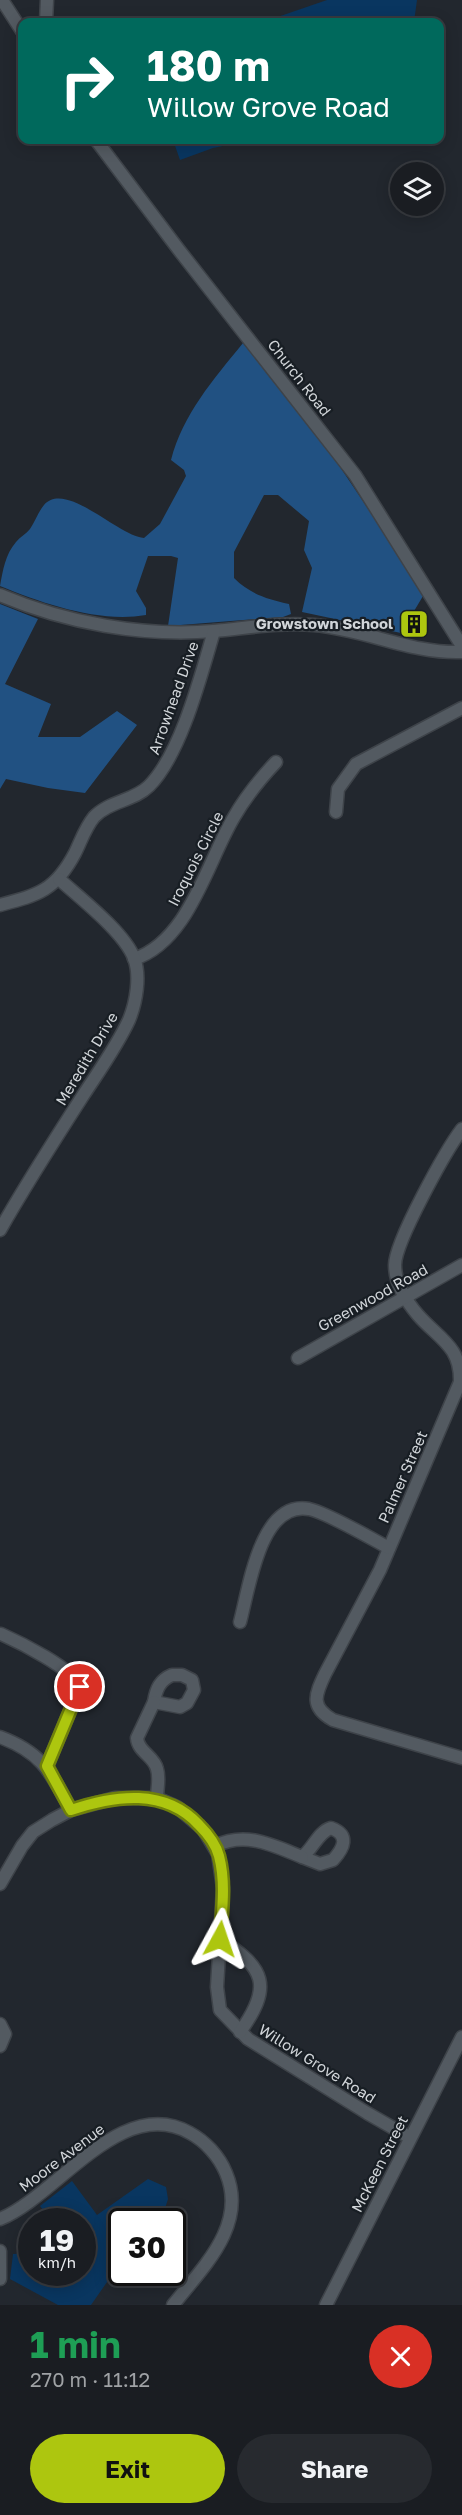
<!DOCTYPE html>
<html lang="en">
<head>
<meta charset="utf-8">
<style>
  body { margin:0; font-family:"Golos Text",sans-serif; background:#272a2f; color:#f1f3f6; height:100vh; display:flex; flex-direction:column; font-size:22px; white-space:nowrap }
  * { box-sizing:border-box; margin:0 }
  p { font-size:20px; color:#9fa2a5 }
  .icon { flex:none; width:33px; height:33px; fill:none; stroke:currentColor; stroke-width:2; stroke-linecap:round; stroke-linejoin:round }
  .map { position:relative; height:2305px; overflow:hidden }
  .details { display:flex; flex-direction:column; background:#1a1d22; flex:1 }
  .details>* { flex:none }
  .top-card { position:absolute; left:18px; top:18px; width:426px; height:126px; border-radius:12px; box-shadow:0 3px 15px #0003,0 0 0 2px #383b40; background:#00695c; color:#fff; overflow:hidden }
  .buttons { position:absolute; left:390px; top:162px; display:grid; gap:12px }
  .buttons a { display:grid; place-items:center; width:54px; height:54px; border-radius:50%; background:#1a1d22; box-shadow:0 3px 15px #0003,0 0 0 2px #383b40; font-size:30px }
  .speed { position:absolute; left:18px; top:2208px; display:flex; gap:12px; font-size:30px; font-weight:700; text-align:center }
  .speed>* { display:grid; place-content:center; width:78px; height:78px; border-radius:50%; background:#1a1d22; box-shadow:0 3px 15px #0003,0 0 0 2px #383b40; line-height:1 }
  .speed small { font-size:15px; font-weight:400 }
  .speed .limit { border:3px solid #111; border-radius:9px; background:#fff; color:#111 }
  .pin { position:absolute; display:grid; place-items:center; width:51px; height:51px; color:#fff; margin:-26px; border:3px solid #fff; border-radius:50%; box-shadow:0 2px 6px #0007 }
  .me { position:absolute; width:66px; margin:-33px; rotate:5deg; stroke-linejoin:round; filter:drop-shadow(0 0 4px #0008) }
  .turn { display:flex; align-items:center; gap:21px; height:126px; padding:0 30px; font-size:27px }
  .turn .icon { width:78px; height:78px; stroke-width:2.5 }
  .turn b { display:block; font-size:42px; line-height:51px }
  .round { display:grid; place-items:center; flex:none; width:63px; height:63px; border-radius:32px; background:#272a2f }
  .head { display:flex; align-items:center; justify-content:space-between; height:102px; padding:0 30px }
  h1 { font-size:36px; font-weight:700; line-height:45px; color:#1e9e55 }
  .primary-button { display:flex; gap:12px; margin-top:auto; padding:12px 30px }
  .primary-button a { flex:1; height:69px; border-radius:36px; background:#adc60f; color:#111; font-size:24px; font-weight:700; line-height:69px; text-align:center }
  .primary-button a+a { background:#272a2f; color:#f1f3f6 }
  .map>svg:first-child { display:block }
  .green { fill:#093660 }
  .forest { fill:#215182 }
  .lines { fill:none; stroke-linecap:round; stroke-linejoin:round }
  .minor-casing { stroke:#3e4349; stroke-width:15 }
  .minor { stroke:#535a61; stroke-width:12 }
  .route-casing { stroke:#70810a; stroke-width:15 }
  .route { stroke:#adc60f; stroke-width:10 }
  .labels { text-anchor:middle; stroke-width:4.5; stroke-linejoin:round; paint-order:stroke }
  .street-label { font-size:15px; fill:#d1d5d9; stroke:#181e24 }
  .poi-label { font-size:15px; font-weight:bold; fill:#d1d5d9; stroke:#181e24; text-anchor:end }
</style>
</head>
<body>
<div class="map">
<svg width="462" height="2305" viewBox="0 0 462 2305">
  <rect width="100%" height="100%" fill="#22272e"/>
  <g class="green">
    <path d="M327,0H417L414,22H263Z"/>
    <path d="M173,140H253L213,148L180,160Z"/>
    <path d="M148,2179L166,2187L168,2199L161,2221L122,2222L121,2262L91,2305H58L10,2279L13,2254L31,2253L32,2272H82V2222L52,2221L40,2206L72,2181L97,2215Z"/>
  </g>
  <g class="forest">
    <path d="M243,343L334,458L375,519L423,596L401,633L302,612L312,568L304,550L309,521L278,495H264L234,552V578C250,594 267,599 289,604L291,614L283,617L168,626L178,558L171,556H148L136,591L146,608V615C99,623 44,604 0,586C3,570 5,555 16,542C20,537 26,534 30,529C35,522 38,512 44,505C66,480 118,536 144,538L160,524L186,476L184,470L171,460C183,414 213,380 243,343Z"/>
    <path d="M0,604L38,619L5,684L51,704L38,737H80L117,711L137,725L85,793L48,788L6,779L0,789Z"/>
  </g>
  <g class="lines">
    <g class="minor-casing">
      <g id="minor">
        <path d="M2,0L22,31"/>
        <path d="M46,22L47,0"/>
        <path d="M96,140L179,250L355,475L462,646"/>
        <path d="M0,595C66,623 143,637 214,631C248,628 281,622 314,625C365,629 411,654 462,652"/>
        <path d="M336,812L338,789L356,764L462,708"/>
        <path d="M0,905C38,895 55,891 75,853C81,841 85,828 94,817C109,801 134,801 149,786C181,754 201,675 214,631"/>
        <path d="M134,959C189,941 207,862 234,817C246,796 260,779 276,762"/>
        <path d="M462,1129C446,1150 395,1242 395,1265C395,1284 406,1301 418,1315C439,1339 461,1346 460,1382L380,1570L325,1674C315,1695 310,1707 333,1720L462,1758"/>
        <path d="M0,1230C26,1184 55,1139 84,1094C99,1071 117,1046 129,1020C136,1003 141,976 134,958C124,932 80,898 59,879"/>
        <path d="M298,1358L462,1265"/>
        <path d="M240,1622C249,1589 260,1500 309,1509C328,1513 370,1538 389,1548"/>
        <path d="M1,1634C19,1642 74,1669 80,1687L47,1766"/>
        <path d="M172,1675H182L192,1680L194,1690L187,1703L180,1707L154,1702C156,1689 160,1680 172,1675Z"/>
        <path d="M154,1702L137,1738C138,1752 154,1756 157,1769C160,1778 157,1789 157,1798"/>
        <path d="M0,1737C43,1753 51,1773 71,1810"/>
        <path d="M331,1828C350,1835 344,1848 333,1860L320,1864L302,1857C313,1849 318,1832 331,1828Z"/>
        <path d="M215,1846C246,1831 272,1845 302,1857"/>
        <path d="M0,1884L22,1846L33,1832L52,1820L71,1810L115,1798H157L177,1807L203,1829L218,1854L223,1888L217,1987L220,2010L248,2039L367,2113L409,2137"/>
        <path d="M220,1939C265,1968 273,1986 240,2032"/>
        <path d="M0,2024L5,2034L0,2046"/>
        <path d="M0,2219C57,2196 121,2094 190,2133C205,2141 219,2156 226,2173C248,2225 203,2267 173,2305"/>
        <path d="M0,2251V2279"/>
        <path d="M326,2305L462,2037"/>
      </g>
    </g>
    <use href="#minor" class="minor"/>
  </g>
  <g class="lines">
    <g class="route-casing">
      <path id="route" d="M80,1687L47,1766L71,1810C115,1795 165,1788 199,1825C208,1834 216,1844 219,1856C226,1883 222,1911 220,1939"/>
    </g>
    <use href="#route" class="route"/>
  </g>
  <defs>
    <g id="building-square" transform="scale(1.5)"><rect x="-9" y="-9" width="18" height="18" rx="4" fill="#adc60f" stroke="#181e24"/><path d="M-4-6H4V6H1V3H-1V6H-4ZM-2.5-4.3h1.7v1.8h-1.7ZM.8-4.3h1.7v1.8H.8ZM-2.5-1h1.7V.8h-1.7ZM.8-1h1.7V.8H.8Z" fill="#111"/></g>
  </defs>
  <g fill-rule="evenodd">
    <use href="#building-square" x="414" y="624"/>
  </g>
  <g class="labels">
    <g class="street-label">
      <text transform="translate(299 378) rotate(52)" y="5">Church Road</text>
      <text transform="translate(174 698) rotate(-70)" y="5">Arrowhead Drive</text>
      <text transform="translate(196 859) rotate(-63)" y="5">Iroquois Circle</text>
      <text transform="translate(87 1059) rotate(-59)" y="5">Meredith Drive</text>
      <text transform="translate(373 1298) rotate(-29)" y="5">Greenwood Road</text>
      <text transform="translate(403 1477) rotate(-66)" y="5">Palmer Street</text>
      <text transform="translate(317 2064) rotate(32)" y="5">Willow Grove Road</text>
      <text transform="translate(62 2158) rotate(-37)" y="5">Moore Avenue</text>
      <text transform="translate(380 2164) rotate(-63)" y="5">McKeen Street</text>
    </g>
    <g class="poi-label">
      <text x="393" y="629">Growstown School</text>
    </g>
  </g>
</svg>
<div class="buttons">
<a><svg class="icon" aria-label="layers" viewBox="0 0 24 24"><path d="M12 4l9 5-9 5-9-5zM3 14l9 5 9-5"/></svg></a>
</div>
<div class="speed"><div>19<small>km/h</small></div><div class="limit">30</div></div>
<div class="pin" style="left:80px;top:1687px;background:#d93025"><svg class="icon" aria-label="arrive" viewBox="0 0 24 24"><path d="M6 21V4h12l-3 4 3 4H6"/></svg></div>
<svg class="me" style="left:220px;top:1939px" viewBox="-20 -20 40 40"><path d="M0-17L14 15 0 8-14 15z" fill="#adc60f" stroke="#fff" stroke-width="4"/></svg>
<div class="top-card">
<div class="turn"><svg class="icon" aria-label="right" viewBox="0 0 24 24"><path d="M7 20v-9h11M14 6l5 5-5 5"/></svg><div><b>180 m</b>Willow Grove Road</div></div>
</div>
</div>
<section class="details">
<div class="head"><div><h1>1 min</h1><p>270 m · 11:12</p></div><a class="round" style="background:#d93025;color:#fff"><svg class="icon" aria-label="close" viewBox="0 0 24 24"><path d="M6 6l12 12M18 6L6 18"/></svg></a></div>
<div class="primary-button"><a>Exit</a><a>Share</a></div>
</section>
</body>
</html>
